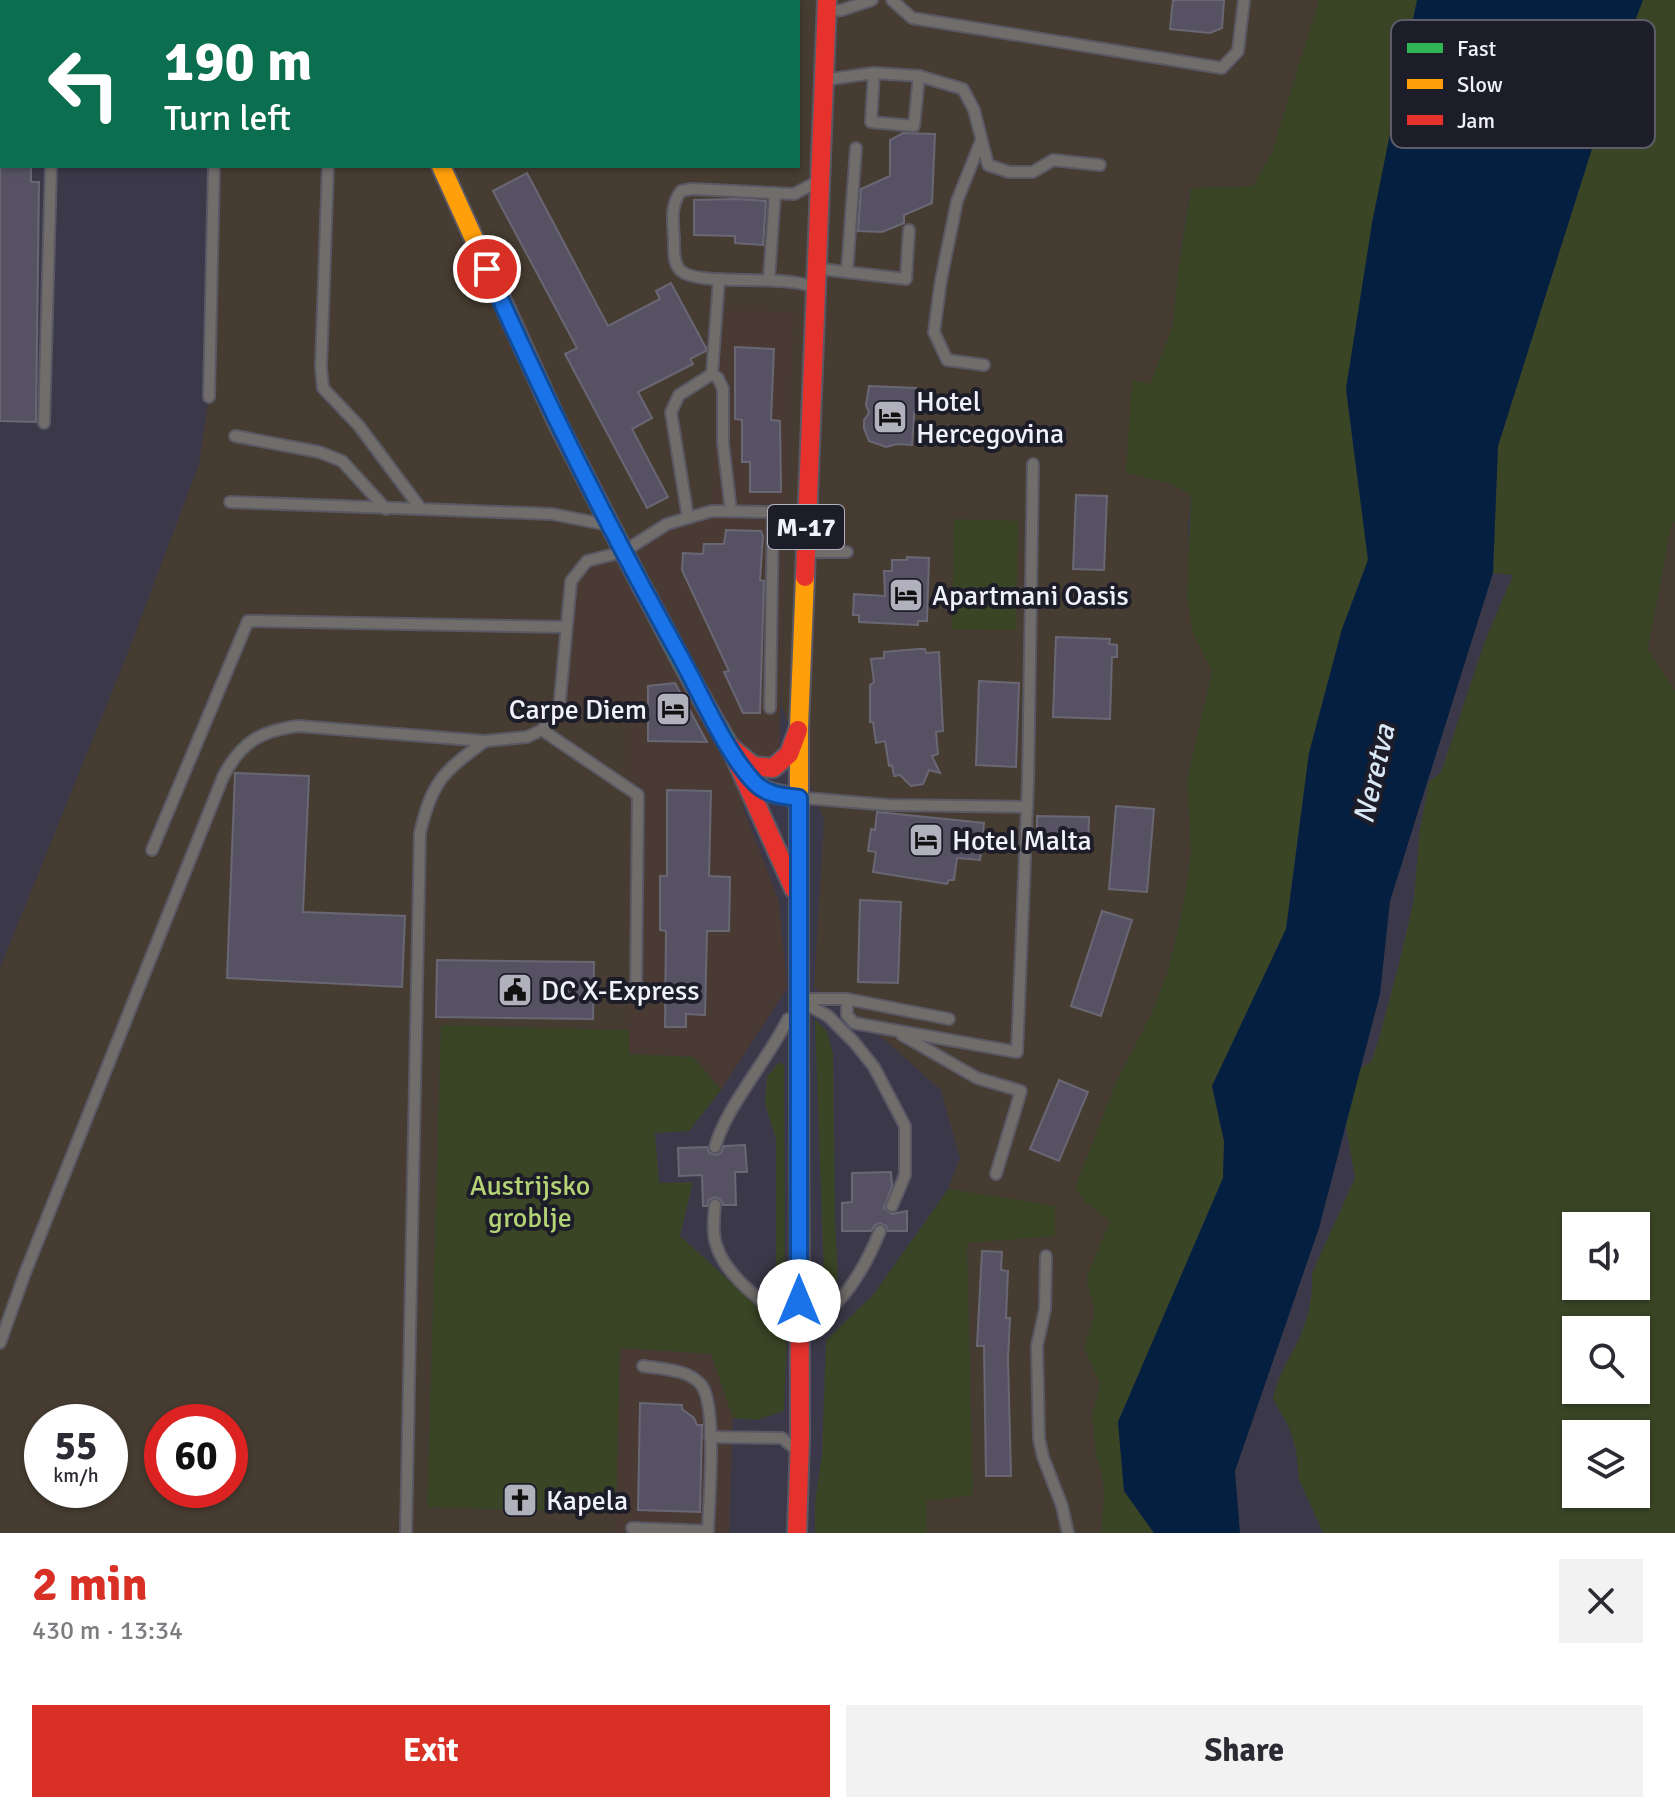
<!DOCTYPE html>
<html lang="en">
<head>
<meta charset="utf-8">
<style>
  body { margin:0; font-family:Signika,sans-serif; background:#f2f2f3; color:#2b2b33; height:100vh; display:flex; flex-direction:column; font-size:30px; white-space:nowrap }
  * { box-sizing:border-box; margin:0 }
  p { font-size:26px; color:#7c7c81 }
  .icon { flex:none; width:44px; height:44px; fill:none; stroke:currentColor; stroke-width:2; stroke-linecap:round; stroke-linejoin:round }
  .map { position:relative; height:1533px; overflow:hidden }
  .side { display:flex; flex-direction:column; background:#fff; flex:1 }
  .side>* { flex:none }
  .hud { position:absolute; left:0px; top:0px; width:800px; height:168px; box-shadow:0 2px 6px #0004; background:#0b6e4f; color:#fff; overflow:hidden }
  .controls { position:absolute; left:1562px; top:1212px; display:grid; gap:16px }
  .controls a { display:grid; place-items:center; width:88px; height:88px; border-radius:0px; background:#fff; box-shadow:0 2px 6px #0004; font-size:40px }
  .speed { position:absolute; left:24px; top:1404px; display:flex; gap:16px; font-size:40px; font-weight:700; text-align:center }
  .speed>* { display:grid; place-content:center; width:104px; height:104px; border-radius:50%; background:#fff; box-shadow:0 2px 6px #0004; line-height:1 }
  .speed small { font-size:20px; font-weight:400 }
  .speed .limit { border:12px solid #d22; background:#fff; color:#111 }
  .pin { position:absolute; display:grid; place-items:center; width:68px; height:68px; color:#fff; margin:-34px; border:4px solid #fff; border-radius:50%; box-shadow:0 2px 8px #0007 }
  .me { position:absolute; width:88px; margin:-44px; rotate:0deg; stroke-linejoin:round; filter:drop-shadow(0 0 6px #0008) }
  .turn { display:flex; align-items:center; gap:28px; height:168px; padding:0 32px; font-size:36px }
  .turn .icon { width:104px; height:104px; stroke-width:2.5 }
  .turn b { display:block; font-size:56px; line-height:68px }
  .round { display:grid; place-items:center; flex:none; width:84px; height:84px; border-radius:0px; background:#f2f2f3 }
  .head { display:flex; align-items:center; justify-content:space-between; height:136px; padding:0 32px }
  h1 { font-size:48px; font-weight:700; line-height:60px; color:#d93025 }
  .primary-button { display:flex; gap:16px; margin-top:auto; padding:16px 32px }
  .primary-button a { flex:1; height:92px; border-radius:0px; background:#d93025; color:#fff; font-size:32px; font-weight:700; line-height:92px; text-align:center }
  .primary-button a+a { background:#f2f2f3; color:#2b2b33 }
  .map>svg:first-child { display:block }
  .commercial { fill:#493a33 }
  .industrial { fill:#463c31; fill-rule:evenodd }
  .green { fill:#3a4526; fill-rule:evenodd }
  .water { fill:#051f40 }
  .building { fill:#565264; stroke:#696774; stroke-width:2 }
  .lines { fill:none; stroke-linecap:round; stroke-linejoin:round }
  .lane-casing { stroke:#595864; stroke-width:14 }
  .street-casing { stroke:#595864; stroke-width:24 }
  .fast-casing { stroke:#595864; stroke-width:22 }
  .slow-casing { stroke:#595864; stroke-width:22 }
  .jam-casing { stroke:#595864; stroke-width:22 }
  .lane { stroke:#706d6b; stroke-width:10 }
  .street { stroke:#706d6b; stroke-width:20 }
  .fast { stroke:#30b455; stroke-width:18 }
  .slow { stroke:#ff9f0a; stroke-width:18 }
  .jam { stroke:#e5322d; stroke-width:18 }
  .route-casing { stroke:#114b97; stroke-width:20 }
  .route { stroke:#1a73e8; stroke-width:14 }
  .labels { text-anchor:middle; stroke-width:8; stroke-linejoin:round; paint-order:stroke }
  .shield { fill:#1d1c29; stroke:#b1b1bd; stroke-width:2 }
  .shield-label { font-size:26px; font-weight:bold; fill:#f1f1fc }
  .poi-label { font-size:28px; fill:#f1f1fc; stroke:#1d1c29; text-anchor:start }
  .park-label { font-size:28px; fill:#b3d375; stroke:#1d1c29 }
  .water-label { font-size:30px; font-style:italic; fill:#d9e6f5; stroke:#1d1c29 }
  .key { fill:#1d1c29; stroke:#5d5c68; stroke-width:2 }
  .key-label { font-size:22px; fill:#f1f1fc }
</style>
</head>
<body>
<div class="map">
<svg width="1675" height="1533" viewBox="0 0 1675 1533">
  <rect width="100%" height="100%" fill="#3b3949"/>
  <g class="commercial">
    <path d="M717,309L794,312L779,748L743,808L779,901L787,988L721,1090L693,1057L628,1054L629,718L559,710L571,581Z"/>
    <path d="M620,1348L711,1354L733,1418L729,1533H615Z"/>
  </g>
  <g class="industrial">
    <path d="M217,0H1319L1272,152L1253,186L1190,188L1178,271L1173,325L1150,385L1133,381L1126,472L1171,484L1191,495L1188,528L1193,633L1212,671L1187,780L1191,854L1182,912L1167,973L1152,1013L1117,1080L1075,1187L1085,1202L1110,1221L1086,1278L1095,1312L1084,1348L1100,1384L1092,1415L1096,1457L1102,1473L1104,1496L1101,1533H927L926,1501L973,1494L967,1242L1055,1236V1207L948,1189L960,1159L941,1090L867,1024L814,988L824,820L781,704L794,312L717,309L712,511L587,561L571,581L559,710L629,718V1030L441,1025L427,1507L616,1513L615,1533H0V968L127,655L199,464L209,397L214,166H798V2ZM42,1422H110V1490H42ZM162,1422H230V1490H162Z"/>
    <path d="M1675,521V691L1648,650L1671,526Z"/>
  </g>
  <g class="green">
    <path d="M1319,0H1417L1346,389L1368,560L1342,629L1309,753L1286,929L1212,1086L1224,1141L1223,1178L1118,1422L1124,1491L1154,1533H1101L1104,1495L1102,1473L1096,1457L1092,1415L1100,1384L1084,1348L1095,1312L1086,1278L1110,1221L1085,1202L1075,1187L1117,1080L1152,1013L1167,973L1182,912L1191,854L1187,780L1212,671L1193,633L1187,598L1191,495L1171,484L1126,473L1132,380L1150,384L1173,325L1178,271L1191,188L1253,186L1272,152Z"/>
    <path d="M1643,0H1675V521L1671,526L1648,650L1675,691V1533H1323L1299,1479L1296,1450L1289,1427L1273,1399C1279,1370 1293,1355 1303,1329C1310,1312 1313,1291 1312,1273L1355,1178L1346,1126L1360,1069L1371,1061L1378,1042L1398,968L1414,899L1420,829L1429,782L1441,772L1485,641L1513,575L1493,573L1498,446L1620,60ZM1576,1226H1636V1286H1576ZM1576,1330H1636V1390H1576ZM1576,1434H1636V1494H1576Z"/>
    <path d="M954,519L1018,521L1016,630L952,629Z"/>
    <path d="M815,1019L827,1032L833,1054L835,1221L838,1277L834,1295L825,1307Z"/>
    <path d="M441,1025L629,1030V1054L693,1057L721,1090L689,1131L655,1133L659,1183L693,1182L680,1236L787,1333L784,1411L756,1420L733,1418L711,1354L620,1348L616,1513L427,1507Z"/>
    <path d="M779,1062L784,1065L785,1305L777,1288L776,1277V1139L765,1104L767,1077Z"/>
    <path d="M948,1189L1055,1206V1236L967,1243L973,1495L926,1501L927,1533H815V1502L822,1455L826,1340L874,1294Z"/>
  </g>
  <path class="water" d="M1417,0H1643L1620,60L1498,446L1493,573L1390,901L1380,994L1319,1228L1235,1471L1240,1533H1154L1124,1491L1118,1422L1223,1178L1224,1141L1212,1086L1286,929L1309,753L1342,629L1368,560L1346,389L1372,223Z"/>
  <g class="building">
    <path d="M1173,0H1224L1222,28L1210,33L1170,29Z"/>
    <path d="M903,133L935,134L932,203L904,215V223L882,232L858,231L861,189L890,176V140Z"/>
    <path d="M0,166H31V182H39L36,422L0,421Z"/>
    <path d="M527,173L608,326L660,299L656,291L671,283L706,348V351L690,359L693,364L638,392L652,418L632,429L668,497L647,508L565,354L577,348L493,191Z"/>
    <path d="M736,199L766,201L763,245L735,243V236L694,235V200Z"/>
    <path d="M735,347L774,349L771,420L780,421L781,492H750V462H742V420L735,419Z"/>
    <path d="M869,386L916,388L912,445L897,444L886,447L869,441L864,428V420L869,413L866,405Z"/>
    <path d="M1076,495L1107,496L1104,570L1073,569Z"/>
    <path d="M726,530L761,531L763,536L760,580L764,581L760,713H743L724,672L729,671L682,570L683,553L703,554L704,544H724Z"/>
    <path d="M907,557L929,558L927,621H918V625L859,622V615H853L854,594L885,596L884,571H892V560H907Z"/>
    <path d="M1056,637L1110,639L1109,644L1117,645V657H1112L1110,719L1053,717Z"/>
    <path d="M918,649H925L926,653L939,652L943,731L936,732L938,754L932,756L940,773L929,770L923,784L911,786L900,775L894,776L892,765L889,766L885,741L876,743L873,722H870V685L874,682L871,659L884,658V652Z"/>
    <path d="M979,681L1019,683L1016,767L976,765Z"/>
    <path d="M675,683L707,742L648,741V686Z"/>
    <path d="M235,773L309,776L303,912L405,916L402,987L227,978Z"/>
    <path d="M667,790L711,791L709,876L730,877L729,931H707L705,1015L686,1014V1027H665L666,931L660,930V876H667Z"/>
    <path d="M1116,806L1154,809L1147,892L1109,889Z"/>
    <path d="M877,812L984,823L980,860L957,858L954,880H949L947,884L873,872L876,852L868,851L871,829L875,830Z"/>
    <path d="M1037,816L1089,817L1088,847H1037Z"/>
    <path d="M860,900L901,902L898,983L858,982Z"/>
    <path d="M1102,911L1132,920L1101,1016L1071,1006Z"/>
    <path d="M437,960L594,962L593,1019L436,1017Z"/>
    <path d="M1059,1080L1088,1092L1059,1161L1030,1149Z"/>
    <path d="M745,1145L747,1172H735L736,1205H723L720,1199L715,1197L709,1200L707,1206H703L702,1175L679,1176L678,1148L707,1147L709,1153L716,1155L721,1153L724,1146Z"/>
    <path d="M891,1172L892,1186L884,1208L892,1214L907,1211V1231H888L886,1226L880,1223L875,1225L871,1231H842V1203L852,1202V1173Z"/>
    <path d="M982,1251L1002,1252L1001,1270L1008,1271L1006,1318H1010L1008,1359L1011,1476H986L984,1346H977Z"/>
    <path d="M640,1403L682,1405V1409L694,1418L697,1425H702L700,1512L638,1510Z"/>
  </g>
  <g class="lines">
    <g class="lane-casing">
      <g id="lane">
        <path d="M177,0L184,2"/>
        <path d="M497,0L498,2"/>
        <path d="M892,0L912,18L1222,68L1238,51L1244,0"/>
        <path d="M55,2V0"/>
        <path d="M644,2V0"/>
        <path d="M832,11L842,10L872,0"/>
        <path d="M919,76L963,89L974,110L988,165L1009,172H1033L1053,160L1100,165"/>
        <path d="M830,79L874,73L919,76L914,126L871,122L874,73"/>
        <path d="M981,141L957,201L941,280L934,332L947,360L984,365"/>
        <path d="M328,166L321,367L323,388L359,426L421,509L552,514L603,524"/>
        <path d="M821,269L906,279L909,230"/>
        <path d="M847,272L856,148"/>
        <path d="M769,279L775,193"/>
        <path d="M813,287C781,273 694,288 679,269C673,261 674,249 674,239C673,222 670,206 681,191L692,189L794,194L815,183"/>
        <path d="M712,374L718,378L723,389V443L731,511"/>
        <path d="M712,374L719,279"/>
        <path d="M209,397L214,166"/>
        <path d="M44,423L51,166"/>
        <path d="M235,436L319,452L342,461L386,509"/>
        <path d="M230,502L421,509"/>
        <path d="M688,518L671,412L679,395L712,374"/>
        <path d="M811,552H847"/>
        <path d="M770,708L773,511"/>
        <path d="M542,730L638,795L636,992"/>
        <path d="M805,798L888,805L1027,807"/>
        <path d="M152,850L248,621L566,627"/>
        <path d="M805,999H847L949,1019"/>
        <path d="M847,999V1015L854,1023L1017,1052L1028,783L1033,464"/>
        <path d="M804,1003L828,1016L854,1042L874,1067L905,1126V1175L892,1206"/>
        <path d="M902,1035L977,1078L1021,1091L996,1174"/>
        <path d="M715,1147C727,1105 768,1060 788,1019"/>
        <path d="M715,1205C714,1217 712,1232 716,1244C726,1279 767,1304 794,1327"/>
        <path d="M1046,1256L1045,1309L1037,1346L1039,1439L1043,1457L1062,1506L1068,1533"/>
        <path d="M807,1327C842,1307 865,1268 880,1231"/>
        <path d="M0,1343L25,1273L223,777C241,742 260,731 298,726L485,741L527,737L542,730L559,710L571,581L587,561L623,552L667,524L712,511L805,513"/>
        <path d="M710,1437L782,1438L793,1447"/>
        <path d="M632,1528L708,1531C709,1501 717,1408 702,1386C690,1369 661,1369 643,1366"/>
        <path d="M406,1533L420,833C432,781 443,772 485,741"/>
      </g>
    </g>
    <g class="street-casing">
      <path id="street" d="M374,0L375,2"/>
    </g>
    <g class="fast-casing">
      <path id="fast" d="M642,587C661,621 738,776 763,789C773,795 788,795 799,798"/>
    </g>
    <g class="slow-casing">
      <g id="slow">
        <path d="M441,166L558,424L642,587"/>
        <path d="M799,990V727L805,577"/>
      </g>
    </g>
    <g class="jam-casing">
      <g id="jam">
        <path d="M805,577L827,0"/>
        <path d="M730,746L794,889"/>
        <path d="M730,747L753,766L773,768L789,754L798,730"/>
        <path d="M797,1533L800,1438L799,990"/>
      </g>
    </g>
    <use href="#lane" class="lane"/>
    <use href="#street" class="street"/>
    <use href="#fast" class="fast"/>
    <use href="#slow" class="slow"/>
    <use href="#jam" class="jam"/>
  </g>
  <g class="lines">
    <g class="route-casing">
      <path id="route" d="M487,269C545,401 610,530 680,656C701,694 725,751 754,782C766,795 783,796 799,798V1301"/>
    </g>
    <use href="#route" class="route"/>
  </g>
  <defs>
    <g id="hotel-square" transform="scale(1.8)"><rect x="-9" y="-9" width="18" height="18" rx="4" fill="#b1b1bd" stroke="#1d1c29"/><path d="M-6-4.5h1.5V1H6V5H4.5V3h-9V5H-6ZM-4 0a1.8 1.8 0 1 1 3.6 0ZM.5 0V-2.5h3Q6-2.5 6 0Z" fill="#111"/></g>
    <g id="civic-square" transform="scale(1.8)"><rect x="-9" y="-9" width="18" height="18" rx="4" fill="#b1b1bd" stroke="#1d1c29"/><path d="M-.6-6.5H3V-4.5H.6V-3L4-1V1h2V6H-6V1h2V-1L-.6-3ZM-1.2 2.5V6h2.4V2.5Z" fill="#111"/></g>
    <g id="church-square" transform="scale(1.8)"><rect x="-9" y="-9" width="18" height="18" rx="4" fill="#b1b1bd" stroke="#1d1c29"/><path d="M-1.2-6h2.4v3.5h3.3v2.4h-3.3V6h-2.4V-.1h-3.3v-2.4h3.3Z" fill="#111"/></g>
  </defs>
  <g fill-rule="evenodd">
    <use href="#hotel-square" x="890" y="417"/>
    <use href="#hotel-square" x="906" y="595"/>
    <use href="#hotel-square" x="673" y="709"/>
    <use href="#hotel-square" x="926" y="840"/>
    <use href="#civic-square" x="515" y="990"/>
    <use href="#church-square" x="520" y="1500"/>
  </g>
  <g class="labels">
    <rect class="shield" x="768" y="505" width="76" height="44" rx="6"/>
    <g class="shield-label">
      <text x="806" y="536">M-17</text>
    </g>
    <g class="poi-label">
      <text x="916" y="411">Hotel<tspan x="916" dy="32">Hercegovina</tspan></text>
      <text x="932" y="605">Apartmani Oasis</text>
      <text x="647" y="719" text-anchor="end">Carpe Diem</text>
      <text x="952" y="850">Hotel Malta</text>
      <text x="541" y="1000">DC X-Express</text>
      <text x="546" y="1510">Kapela</text>
    </g>
    <g class="park-label">
      <text x="530" y="1195">Austrijsko<tspan x="530" dy="32">groblje</tspan></text>
    </g>
    <g class="water-label">
      <text transform="translate(1374 774) rotate(-77)" y="10">Neretva</text>
    </g>
  </g>
  <rect x="1391" y="20" width="264" height="128" rx="12" class="key"/>
  <rect x="1407" y="43" width="36" height="10" fill="#30b455"/>
  <rect x="1407" y="79" width="36" height="10" fill="#ff9f0a"/>
  <rect x="1407" y="115" width="36" height="10" fill="#e5322d"/>
  <g class="key-label">
    <text x="1457" y="56">Fast</text>
    <text x="1457" y="92">Slow</text>
    <text x="1457" y="128">Jam</text>
  </g>
</svg>
<div class="controls">
<a><svg class="icon" aria-label="sound" viewBox="0 0 24 24"><path d="M4 9h4l5-4v14l-5-4H4zM17 9q2 3 0 6"/></svg></a>
<a><svg class="icon" aria-label="search" viewBox="0 0 24 24"><circle cx="10" cy="10" r="6"/><path d="M15 15l6 6"/></svg></a>
<a><svg class="icon" aria-label="layers" viewBox="0 0 24 24"><path d="M12 4l9 5-9 5-9-5zM3 14l9 5 9-5"/></svg></a>
</div>
<div class="speed"><div>55<small>km/h</small></div><div class="limit">60</div></div>
<div class="pin" style="left:487px;top:269px;background:#d93025"><svg class="icon" aria-label="arrive" viewBox="0 0 24 24"><path d="M6 21V4h12l-3 4 3 4H6"/></svg></div>
<svg class="me" style="left:799px;top:1301px" viewBox="-20 -20 40 40"><circle r="19" fill="#fff"/><path d="M0-13L10 11 0 6-10 11z" fill="#1a73e8"/></svg>
<div class="hud">
<div class="turn"><svg class="icon" aria-label="left" viewBox="0 0 24 24"><path d="M17 20v-9H6M10 6l-5 5 5 5"/></svg><div><b>190 m</b>Turn left</div></div>
</div>
</div>
<section class="side">
<div class="head"><div><h1>2 min</h1><p>430 m · 13:34</p></div><a class="round"><svg class="icon" aria-label="close" viewBox="0 0 24 24"><path d="M6 6l12 12M18 6L6 18"/></svg></a></div>
<div class="primary-button"><a>Exit</a><a>Share</a></div>
</section>
</body>
</html>
